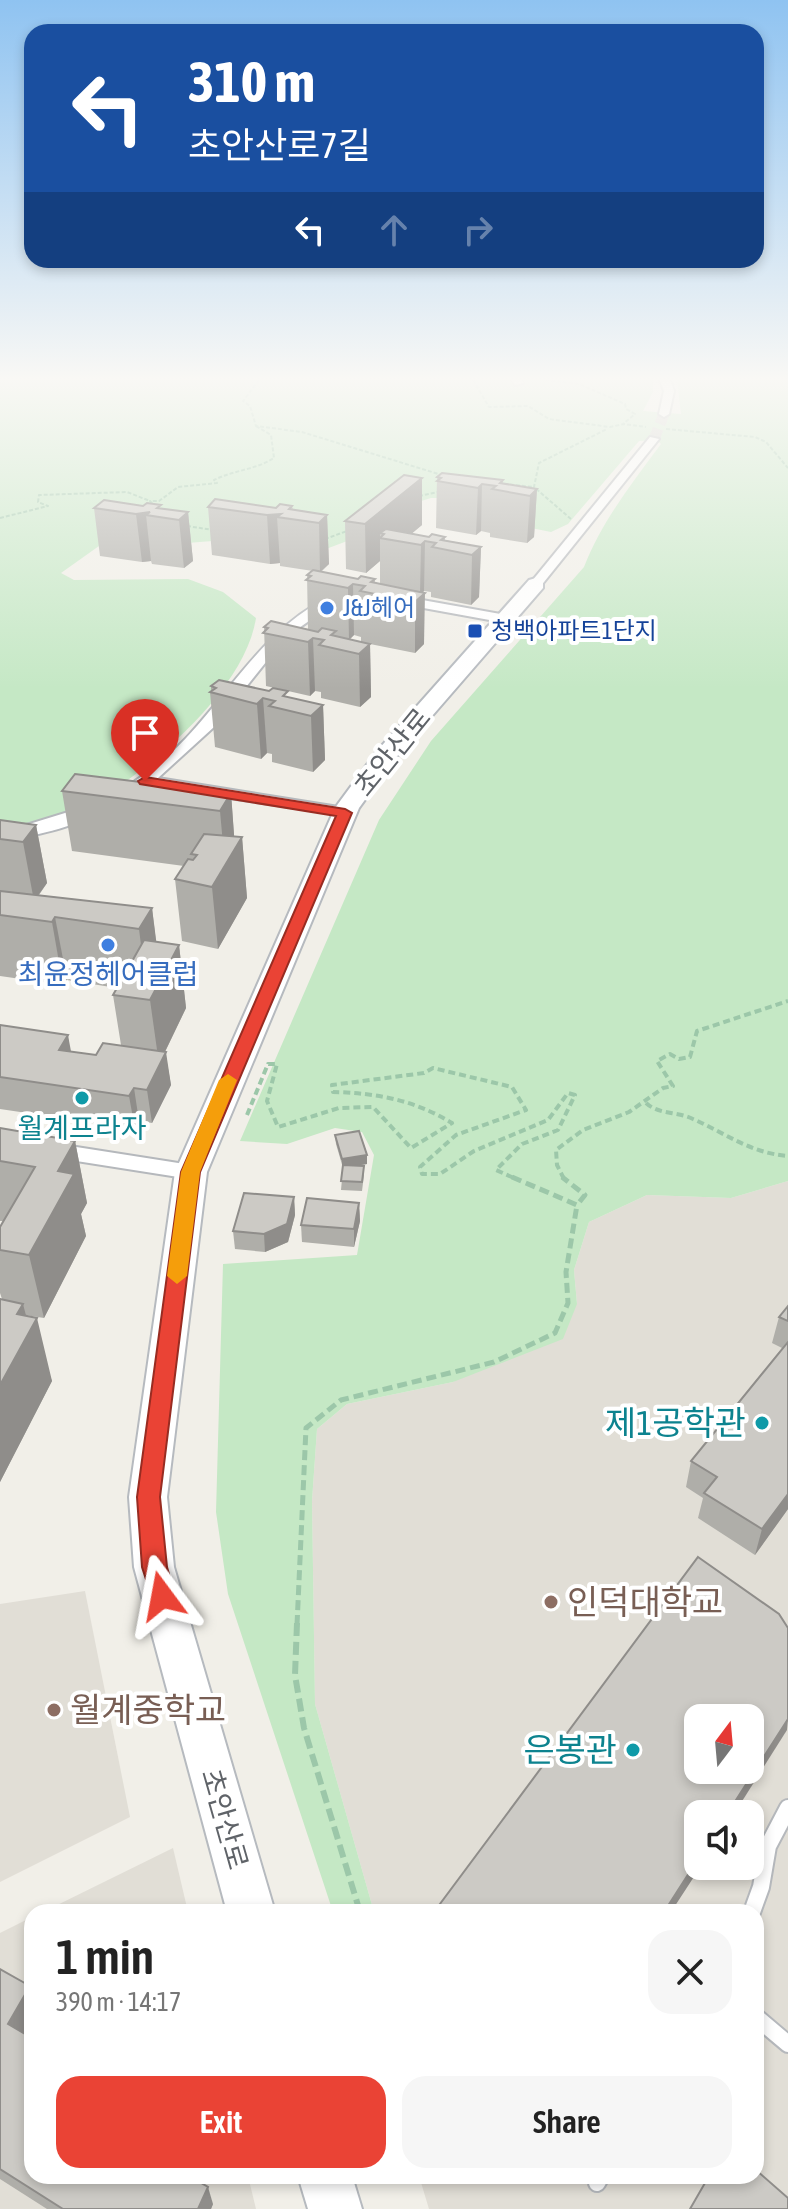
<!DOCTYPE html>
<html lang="en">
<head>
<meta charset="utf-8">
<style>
  body { margin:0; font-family:"Asap Condensed","Noto Sans KR",sans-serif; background:#f6f6f6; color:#222; height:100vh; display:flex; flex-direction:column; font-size:30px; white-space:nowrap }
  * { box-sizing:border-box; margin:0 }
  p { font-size:26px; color:#767676 }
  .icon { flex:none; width:44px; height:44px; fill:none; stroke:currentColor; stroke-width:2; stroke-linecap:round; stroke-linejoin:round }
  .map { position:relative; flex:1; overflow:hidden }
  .side { position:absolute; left:24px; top:1904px; width:740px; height:280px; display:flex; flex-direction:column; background:#fff; border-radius:24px; box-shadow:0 4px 12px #0003 }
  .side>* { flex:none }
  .top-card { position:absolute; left:24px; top:24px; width:740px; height:244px; border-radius:24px; box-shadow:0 4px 12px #0003; background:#1a4fa0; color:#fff; overflow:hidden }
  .needle { width:52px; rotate:16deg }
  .controls { position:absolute; left:684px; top:1704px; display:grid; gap:16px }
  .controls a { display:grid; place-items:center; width:80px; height:80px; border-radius:16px; background:#fff; box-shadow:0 4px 12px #0003; font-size:40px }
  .pin { position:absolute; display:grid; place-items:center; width:68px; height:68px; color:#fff; margin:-82px -34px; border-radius:50% 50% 50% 0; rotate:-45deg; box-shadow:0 0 8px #0007 }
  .pin .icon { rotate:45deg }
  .me { position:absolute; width:88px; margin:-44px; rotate:347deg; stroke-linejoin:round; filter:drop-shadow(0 0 6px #0008) }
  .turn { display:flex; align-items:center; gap:28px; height:168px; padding:0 32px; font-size:36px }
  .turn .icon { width:104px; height:104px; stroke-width:2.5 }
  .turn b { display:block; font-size:56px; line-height:68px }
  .lanes { display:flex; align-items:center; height:76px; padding:0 32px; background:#0003; justify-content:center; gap:40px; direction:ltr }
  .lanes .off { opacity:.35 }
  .round { display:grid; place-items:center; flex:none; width:84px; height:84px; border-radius:24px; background:#f6f6f6 }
  .summary { display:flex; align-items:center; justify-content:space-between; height:136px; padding:0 32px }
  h1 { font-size:48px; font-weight:600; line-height:60px }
  .button { display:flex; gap:16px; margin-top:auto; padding:16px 32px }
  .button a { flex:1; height:92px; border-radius:24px; background:#ea4335; color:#fff; font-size:32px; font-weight:600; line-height:92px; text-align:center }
  .button a+a { background:#f6f6f6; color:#222 }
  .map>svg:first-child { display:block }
  .education { fill:#e1ded6; fill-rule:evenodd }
  .green { fill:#c5e8c5 }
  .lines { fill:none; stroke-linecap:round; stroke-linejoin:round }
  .street-tunnel { stroke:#ccccc8; stroke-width:11; stroke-dasharray:11 5; stroke-linecap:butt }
  .lane-casing { stroke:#b5b8bc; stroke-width:20 }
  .street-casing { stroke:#b5b8bc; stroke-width:4 }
  .secondary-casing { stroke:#b6babf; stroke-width:4 }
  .path-far3 { stroke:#9cc7a9; stroke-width:2; stroke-dasharray:4 2; stroke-linecap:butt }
  .path-far2 { stroke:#9cc7a9; stroke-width:4; stroke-dasharray:7 4; stroke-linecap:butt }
  .path-far1 { stroke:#9cc7a9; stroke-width:5; stroke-dasharray:10 5; stroke-linecap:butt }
  .path { stroke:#9cc7a9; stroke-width:6; stroke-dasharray:13 6; stroke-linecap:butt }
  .lane { stroke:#fff; stroke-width:16 }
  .street { fill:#fff; fill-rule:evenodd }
  .secondary { fill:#fff; fill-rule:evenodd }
  .wall { fill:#afaea9; fill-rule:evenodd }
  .shaded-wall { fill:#8f8d8a }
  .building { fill:#cccac5; stroke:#8f8d8a; stroke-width:2; fill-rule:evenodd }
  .route { fill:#ea4335; stroke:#982c22; stroke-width:2 }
  .slow { fill:#f59e0b }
  .shop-dot { fill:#3f7fe0; stroke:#fff; stroke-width:3 }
  .transit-dot { fill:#1a4fb4; stroke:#fff; stroke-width:3 }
  .culture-dot { fill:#0f9aa8; stroke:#fff; stroke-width:3 }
  .education-dot { fill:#8d6e63; stroke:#fff; stroke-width:3 }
  .labels { text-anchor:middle; stroke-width:8; stroke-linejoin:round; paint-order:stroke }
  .far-shop-label { font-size:24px; fill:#366cbe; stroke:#fff; text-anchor:start }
  .far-transit-label { font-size:24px; fill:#164399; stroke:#fff; text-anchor:start }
  .street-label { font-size:28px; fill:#5f6368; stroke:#fff }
  .shop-label { font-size:28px; fill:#366cbe; stroke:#fff }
  .culture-label { font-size:28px; fill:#0d838f; stroke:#fff }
  .near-culture-label { font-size:34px; fill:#0d838f; stroke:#fff; text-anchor:end }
  .near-education-label { font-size:34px; fill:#785e54; stroke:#fff; text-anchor:start }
</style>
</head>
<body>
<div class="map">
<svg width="788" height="2209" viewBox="0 0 788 2209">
  <rect width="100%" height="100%" fill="#f1efe8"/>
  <g class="education">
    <path d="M788,1181V2209H429L419,2176H756V1912H374L315,1704L312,1501L317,1429L347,1404L453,1382L577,1304L574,1270L589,1222L647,1195L731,1198ZM698,1718H750V1770H698ZM698,1814H750V1866H698Z"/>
    <path d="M85,1591L130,1817L0,1882V1604Z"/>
    <path d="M173,1848L188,1912H43Z"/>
    <path d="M32,1917V2176H248L256,2209H0V1933Z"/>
  </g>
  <path class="green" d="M0,380H653V392L643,411L681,414L677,380H788V1181L731,1198L647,1195L589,1222L574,1270L577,1304L563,1339L453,1382L347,1404L317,1429L312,1501L315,1704L374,1912H333L228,1594L216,1512L223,1264L357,1255L374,1155L362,1132L335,1128L287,1144L240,1141L379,820L431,741L584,567C602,521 632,483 661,444L657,440L639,441L568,524L551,532L521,526L455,498H431L402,507L379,529L326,549L225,540L162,545L106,541L61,573L74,580L188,579L223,592L256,618C245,690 149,771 88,806C62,820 29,827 0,833Z"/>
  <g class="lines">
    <path class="street-tunnel" d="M654,439L664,414"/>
    <g class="lane-casing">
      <g id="lane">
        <path d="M752,1912L761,1887L768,1846L788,1808"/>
        <path d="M756,2017L788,2044"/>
        <path d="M597,2183L601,2176"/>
      </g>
    </g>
    <g class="street-casing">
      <g id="street">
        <path d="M512,380H522L523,383L515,385Z"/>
        <path d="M660,380H670L674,391L669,414L664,417L659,414L664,391Z"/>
        <path d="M650,437L659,439L540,587H532V581Z"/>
        <path d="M400,596L506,615L512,619L506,623L396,603V597Z"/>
        <path d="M329,597L339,600L286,637L214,727L158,778L345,808L353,813L351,816L148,786L135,787V781C213,733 245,638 329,597Z"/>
        <path d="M91,805L99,810C80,828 26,836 0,843V833Z"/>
        <path d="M0,1135L191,1165L201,1172L191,1179L0,1149Z"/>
      </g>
    </g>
    <g class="secondary-casing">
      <g id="secondary">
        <path d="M536,578L543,580V588L393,761L359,808L207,1172L167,1497L174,1567L275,1912H227L134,1567L129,1497L175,1172L335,808L377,751L529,580Z"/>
        <path d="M298,2176H352L362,2209H308Z"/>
      </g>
    </g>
    <g class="path-far3">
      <path d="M259,380L243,401L250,406L256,426L302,432L445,476"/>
      <path d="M473,380L489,407L528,406L549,419L610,427L624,424L646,427"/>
      <path d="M545,380L579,384L625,404L626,409L635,414L623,424"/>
      <path d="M666,429L755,437L766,442L788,468"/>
      <path d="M504,484L534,487"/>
      <path d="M419,496L438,492"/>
      <path d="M156,508L150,501H159L178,487L217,483L214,480C234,470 255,470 274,458L271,435L256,426"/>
      <path d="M0,518L48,506L38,502L39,495L127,492L150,501"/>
      <path d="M571,519L534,487L539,463L607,429"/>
      <path d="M187,526L213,530"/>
      <path d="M325,539L347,531"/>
    </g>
    <g class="path-far2">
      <path d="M646,1103C659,1115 677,1111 693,1119C727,1134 750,1153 788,1156"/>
      <path d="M247,1115L268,1064H277L267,1101L278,1127L339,1108L373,1107L411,1148L452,1123C414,1100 377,1093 333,1092L332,1085L424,1073L433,1068L512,1087L526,1110L456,1135L420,1167L422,1174H440L474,1151L548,1120L568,1093L575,1095L558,1130L522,1144L496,1170L516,1179"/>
      <path d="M564,1179L557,1165L556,1150L583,1130L629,1112L663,1088L673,1086L657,1061L670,1054L679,1059L690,1057L697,1031L788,1001"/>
    </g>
    <g class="path-far1">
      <path d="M512,1177L577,1205L585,1195L562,1177"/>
      <path d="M297,1625L306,1428L341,1400L494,1362L555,1333L568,1303L566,1272L577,1205"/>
    </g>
    <path class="path" d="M297,1623L295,1675L304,1728L360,1912"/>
    <use href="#lane" class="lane"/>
    <use href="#street" class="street"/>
    <use href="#secondary" class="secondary"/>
  </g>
  <g class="wall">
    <path d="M437,477L503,480V484L537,489L534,537L527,543L490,537V533L481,531L476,535L436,528Z"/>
    <path d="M143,506L188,512L193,561L184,568L152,564L151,561L142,562L100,556L94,508Z"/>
    <path d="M292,506L293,510L327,515L329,564L321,572L358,579H375V583L380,584V561L366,573L346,569L345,521L422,525L411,533L429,537H445V540L481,547L479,597L471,605L431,597V592L424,591L423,592L424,644L415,653L370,644L371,697L360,707L321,698V692L315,691L310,696L266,686L264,627L308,629L307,575L313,571L280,566V563L270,564L212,555L208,507L276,508ZM354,635L361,637V642L350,639Z"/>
    <path d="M211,686L323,705L325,760L313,772L272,762V754L267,753L261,759L215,747L210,692L211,691Z"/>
    <path d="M62,791L231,793L234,836L242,837L247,898L218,949L182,941L175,879L184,866L72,851Z"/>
    <path d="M0,820L36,825L47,883L39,895L152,908L156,942L179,945L186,1008L165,1052L171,1085L152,1123L139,1121L135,1129L0,1109V1025L71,1052L96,1055L121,1045L113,995L117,988L67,980L63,985L0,976Z"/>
    <path d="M0,1128L75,1141L87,1203L81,1214L86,1236L44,1318L25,1315L52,1381L0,1482V1299H2L0,1293V1227L3,1221H0Z"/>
    <path d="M335,1135L367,1155V1164L356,1166L364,1175L362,1191L341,1190L343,1168L336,1144Z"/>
    <path d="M294,1197L295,1215L288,1242L265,1252L235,1249L233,1231Z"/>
    <path d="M359,1203L360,1221L354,1247L302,1242L301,1225Z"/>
    <path d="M788,1306V1509L755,1555L698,1518L703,1498L686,1487L691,1461L782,1348L772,1343L779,1317Z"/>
    <path d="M0,1969L32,2019L24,2033L32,2176L213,2204L211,2209H47L0,2179Z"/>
  </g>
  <g class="shaded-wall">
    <path d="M422,478V525L402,542L380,533V561L366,573L365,524Z"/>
    <path d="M482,484L481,531L476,535L478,488Z"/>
    <path d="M537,489L534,537L527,543L530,496Z"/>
    <path d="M150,512L146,515L151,561L142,562L136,514Z"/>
    <path d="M188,512L193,561L184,568L179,520Z"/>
    <path d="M281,514L277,517L280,563L270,564L267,515Z"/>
    <path d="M327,515L329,564L320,572L319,523Z"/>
    <path d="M425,541L424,591L420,595L421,545Z"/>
    <path d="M481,547L479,597L471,605L472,555Z"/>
    <path d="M353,584L354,635L349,640L348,588Z"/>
    <path d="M425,593L424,644L415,653V602Z"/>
    <path d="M313,638L315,691L310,696L308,642Z"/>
    <path d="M370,644L371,697L360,707L359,654Z"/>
    <path d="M263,698L267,753L261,759L257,704Z"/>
    <path d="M323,705L325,760L313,772L311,716Z"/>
    <path d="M231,793L235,848L242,837L247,898L218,949L212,887L225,866L220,811Z"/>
    <path d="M36,825L47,883L34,901L23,842Z"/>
    <path d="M152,908L160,971L147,992L139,929Z"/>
    <path d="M55,917L67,980L63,985L52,922Z"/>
    <path d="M179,945L186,1008L159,1064L150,1000Z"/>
    <path d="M68,1035L74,1068L59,1050Z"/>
    <path d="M166,1052L171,1085L152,1123L147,1090Z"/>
    <path d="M134,1088L139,1121L135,1129L129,1096Z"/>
    <path d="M75,1141L87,1203L81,1214L86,1236L44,1318L29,1255L58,1171Z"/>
    <path d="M367,1155V1164L342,1168V1159Z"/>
    <path d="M294,1197L295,1215L288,1242L265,1252L264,1234Z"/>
    <path d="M359,1203L360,1221L354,1247V1229Z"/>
    <path d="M23,1304L30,1331L37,1318L52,1381L0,1482V1385L17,1314Z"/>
    <path d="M788,1494V1509L755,1555L762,1529Z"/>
    <path d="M788,1719L787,1730L734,1814H727Z"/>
    <path d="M698,1859V1866H701L671,1912H664Z"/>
    <path d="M30,1986L32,1991V2019L18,2044L8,2024Z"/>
    <path d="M208,2187L213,2204L211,2209H198Z"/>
  </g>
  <g class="building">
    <path d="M442,473L503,480L500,483L537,489L530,496L492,489L496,486L482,484L478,488L437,481L441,478L437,477Z"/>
    <path d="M404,475L422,478L365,524L345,521Z"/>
    <path d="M215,499L276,508L280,504L292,506L289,509L327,515L319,523L277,517L281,514L267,515L208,507Z"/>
    <path d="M104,500L143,506L147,503L161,505L157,508L188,512L179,520L146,515L150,512L136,514L94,508Z"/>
    <path d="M386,529L429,537L432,534L445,537L441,540L481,547L472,555L432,547L436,543L425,541L421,545L380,538L384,534L380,533Z"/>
    <path d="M313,570L358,579L361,576L375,579L371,582L425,593L415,602L360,591L365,586L353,584L348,588L306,580L311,576L307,575Z"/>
    <path d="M271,621L318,632L322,628L336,631L331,635L370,644L359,654L319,645L324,640L313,638L308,642L263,633L268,628L264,627Z"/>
    <path d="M219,680L269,691L273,688L288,691L283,696L323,705L311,716L269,706L275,701L263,698L257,704L210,692L216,688L211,686Z"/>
    <path d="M75,774L231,793L220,811L62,791Z"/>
    <path d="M0,820L36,825L23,842L0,839Z"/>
    <path d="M204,834L242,837L212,887L175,879L188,859L193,860L197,855L191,854Z"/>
    <path d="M0,891L152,908L139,929L55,917L52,922L0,915Z"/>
    <path d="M144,940L179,945L150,1000L113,995Z"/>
    <path d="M0,1025L68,1035L59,1050L96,1055L103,1043L166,1052L147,1090L134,1088L129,1096L0,1077Z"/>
    <path d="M0,1128L75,1141L58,1171L74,1174L29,1255L0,1250V1227L35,1167L0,1161Z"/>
    <path d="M359,1131L367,1155L342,1159L335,1135Z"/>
    <path d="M343,1165L364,1166L362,1182L341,1181Z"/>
    <path d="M244,1193L294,1197L287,1224L264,1234L233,1231Z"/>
    <path d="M307,1198L359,1203L354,1229L301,1225Z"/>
    <path d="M0,1299L23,1304L17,1314L37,1318L0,1385Z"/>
    <path d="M788,1306V1321L779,1317Z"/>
    <path d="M788,1342V1494L762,1529L704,1493L717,1477L691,1461Z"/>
    <path d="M698,1557L779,1614L788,1628V1719L727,1814H698V1859L664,1912H434ZM698,1718H750V1770H698Z"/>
    <path d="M0,1969L30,1986L8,2024L32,2038V2176H189L208,2187L198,2209H63L0,2169Z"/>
    <path d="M756,2170L788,2198V2209H690L709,2176H756Z"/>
  </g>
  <linearGradient id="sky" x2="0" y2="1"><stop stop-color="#8fc3f1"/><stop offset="0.55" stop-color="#f9f8f5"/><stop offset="1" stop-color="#f9f8f5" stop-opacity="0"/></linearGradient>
  <rect width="788" height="689" fill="url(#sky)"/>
  <path class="route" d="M145,777L345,809L352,813L200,1172L160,1497L167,1567L175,1596L171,1604L162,1607L154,1604L142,1567L137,1497L181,1172L336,816L140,784L138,781Z"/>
  <path class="slow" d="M228,1074L237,1080L200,1172L187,1276L177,1284L167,1276L181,1172L219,1080Z"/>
  <g class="shop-dot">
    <circle cx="327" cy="608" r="8"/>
    <circle cx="108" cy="945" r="8"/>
  </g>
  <rect class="transit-dot" x="467" y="623" width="16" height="16" rx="4"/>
  <g class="culture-dot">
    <circle cx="82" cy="1098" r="8"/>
    <circle cx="762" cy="1423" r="8"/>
    <circle cx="633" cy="1750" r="8"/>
  </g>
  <g class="education-dot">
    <circle cx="551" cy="1602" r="8"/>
    <circle cx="54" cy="1710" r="8"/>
  </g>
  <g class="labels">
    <g class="far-shop-label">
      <text x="343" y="616">J&amp;J헤어</text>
    </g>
    <g class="far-transit-label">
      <text x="491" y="639">청백아파트1단지</text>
    </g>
    <g class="street-label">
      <text transform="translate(392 752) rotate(-51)" y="10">초안산로</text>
      <text transform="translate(225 1819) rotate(74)" y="10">초안산로</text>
    </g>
    <g class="shop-label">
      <text x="108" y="984">최윤정헤어클럽</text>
    </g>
    <g class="culture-label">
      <text x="82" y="1138">월계프라자</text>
    </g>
    <g class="near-culture-label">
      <text x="746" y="1435">제1공학관</text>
      <text x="617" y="1762">은봉관</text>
    </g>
    <g class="near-education-label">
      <text x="567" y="1614">인덕대학교</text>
      <text x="70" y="1722">월계중학교</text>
    </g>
  </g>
</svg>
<div class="controls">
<a><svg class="needle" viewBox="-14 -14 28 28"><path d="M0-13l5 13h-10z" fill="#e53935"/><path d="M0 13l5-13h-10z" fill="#767676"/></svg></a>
<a><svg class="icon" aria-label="sound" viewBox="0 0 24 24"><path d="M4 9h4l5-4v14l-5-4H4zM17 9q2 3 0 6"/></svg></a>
</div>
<div class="pin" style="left:145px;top:781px;background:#d93025"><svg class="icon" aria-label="arrive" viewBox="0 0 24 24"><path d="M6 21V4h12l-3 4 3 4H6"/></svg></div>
<svg class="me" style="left:162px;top:1596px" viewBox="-20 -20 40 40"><path d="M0-17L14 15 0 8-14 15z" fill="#ea4335" stroke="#fff" stroke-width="4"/></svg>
<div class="top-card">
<div class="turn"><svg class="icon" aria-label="left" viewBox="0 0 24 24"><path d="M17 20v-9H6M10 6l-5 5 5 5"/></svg><div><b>310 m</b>초안산로7길</div></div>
<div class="lanes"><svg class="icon" aria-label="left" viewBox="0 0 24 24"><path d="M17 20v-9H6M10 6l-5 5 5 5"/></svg><svg class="icon off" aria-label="ahead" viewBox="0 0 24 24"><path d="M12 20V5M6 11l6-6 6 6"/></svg><svg class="icon off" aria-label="right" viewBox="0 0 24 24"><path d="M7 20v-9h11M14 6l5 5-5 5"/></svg></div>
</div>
<section class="side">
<div class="summary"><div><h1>1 min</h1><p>390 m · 14:17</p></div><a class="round"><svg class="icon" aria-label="close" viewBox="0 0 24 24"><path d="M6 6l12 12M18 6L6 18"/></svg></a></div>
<div class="button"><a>Exit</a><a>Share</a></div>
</section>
</div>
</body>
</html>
